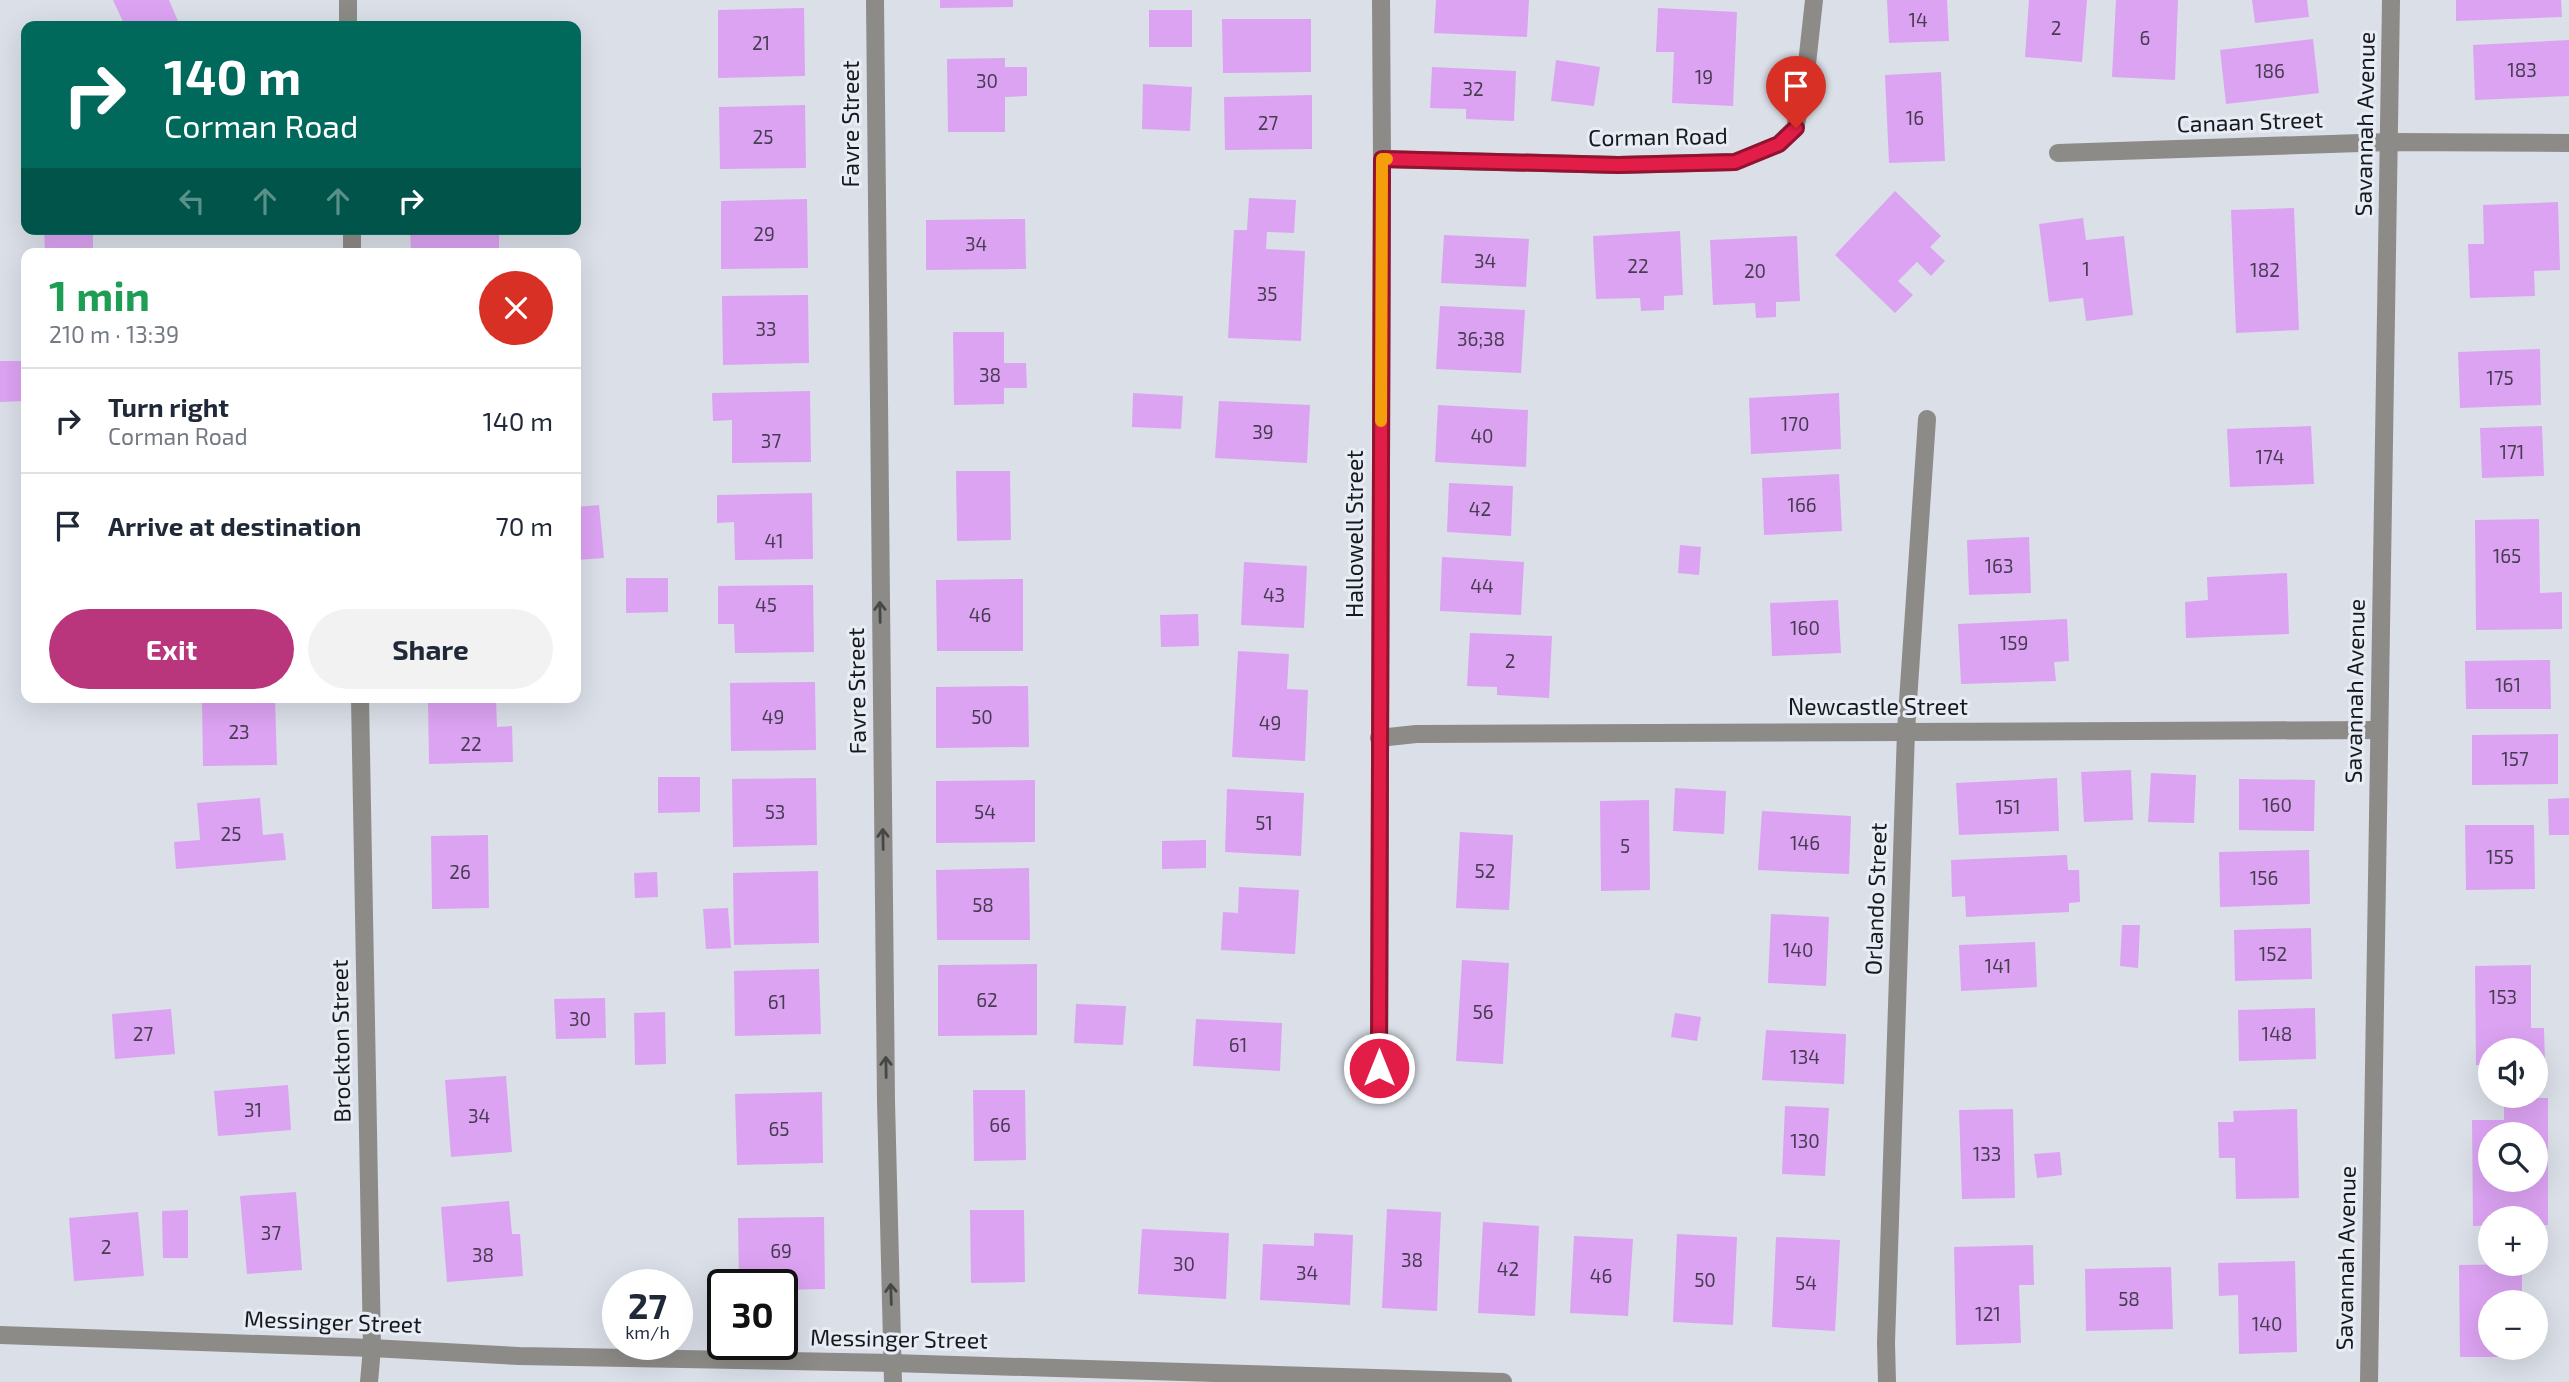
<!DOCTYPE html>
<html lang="en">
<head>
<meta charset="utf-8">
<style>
  body { margin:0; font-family:"Exo 2",sans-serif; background:#f2f2f3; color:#1f2937; height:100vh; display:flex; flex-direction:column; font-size:26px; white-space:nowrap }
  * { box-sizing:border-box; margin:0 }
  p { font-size:23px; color:#747a83 }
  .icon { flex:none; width:38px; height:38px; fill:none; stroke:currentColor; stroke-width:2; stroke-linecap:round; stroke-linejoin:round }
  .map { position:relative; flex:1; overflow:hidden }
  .side { position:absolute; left:21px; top:248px; width:560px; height:455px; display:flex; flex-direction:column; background:#fff; border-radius:14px; box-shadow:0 7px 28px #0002 }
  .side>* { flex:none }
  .banner { position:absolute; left:21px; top:21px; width:560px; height:214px; border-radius:14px; box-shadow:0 7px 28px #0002; background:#00695c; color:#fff; overflow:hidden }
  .buttons { position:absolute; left:2478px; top:1038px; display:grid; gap:14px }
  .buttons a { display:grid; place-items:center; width:70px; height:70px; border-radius:50%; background:#fff; box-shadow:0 7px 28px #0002; font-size:35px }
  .speed { position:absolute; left:602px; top:1269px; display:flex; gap:14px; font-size:35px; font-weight:700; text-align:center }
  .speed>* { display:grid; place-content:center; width:91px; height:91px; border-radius:50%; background:#fff; box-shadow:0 7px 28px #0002; line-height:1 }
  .speed small { font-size:18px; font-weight:400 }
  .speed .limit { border:4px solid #111; border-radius:10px; background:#fff; color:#111 }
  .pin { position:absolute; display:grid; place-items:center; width:60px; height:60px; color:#fff; margin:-72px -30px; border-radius:50% 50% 50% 0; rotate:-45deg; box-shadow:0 0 7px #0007 }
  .pin .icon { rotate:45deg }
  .me { position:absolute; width:77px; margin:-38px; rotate:0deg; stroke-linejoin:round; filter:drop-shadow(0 0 5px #0008) }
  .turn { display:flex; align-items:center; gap:24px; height:147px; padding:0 28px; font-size:32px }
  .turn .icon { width:91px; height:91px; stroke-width:2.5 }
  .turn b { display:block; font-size:49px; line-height:60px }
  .lanes { display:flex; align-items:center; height:66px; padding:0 28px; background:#0003; justify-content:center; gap:35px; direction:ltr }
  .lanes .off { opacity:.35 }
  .round { display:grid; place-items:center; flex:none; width:74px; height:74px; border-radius:37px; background:#f2f2f3 }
  .summary { display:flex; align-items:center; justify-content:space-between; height:119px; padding:0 28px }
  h1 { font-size:42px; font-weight:700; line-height:52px; color:#1e9e55 }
  .action { display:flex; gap:14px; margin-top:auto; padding:14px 28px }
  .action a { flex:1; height:80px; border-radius:42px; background:#b9367d; color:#fff; font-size:28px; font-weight:700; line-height:80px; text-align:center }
  .action a+a { background:#f2f2f3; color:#1f2937 }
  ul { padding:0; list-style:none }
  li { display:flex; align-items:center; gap:21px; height:105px; padding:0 28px; border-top:2px solid #e0e1e3 }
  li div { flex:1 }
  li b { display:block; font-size:26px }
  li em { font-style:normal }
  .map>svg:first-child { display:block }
  .building { fill:#dca3f2; fill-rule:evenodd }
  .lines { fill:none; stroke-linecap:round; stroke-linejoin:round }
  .minor { stroke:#8d8b87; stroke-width:18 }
  .oneway { stroke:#464747 }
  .route-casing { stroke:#92132f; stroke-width:18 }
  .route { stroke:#e11d48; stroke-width:12 }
  .slow { stroke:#f59e0b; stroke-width:12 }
  .labels { text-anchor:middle; stroke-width:6; stroke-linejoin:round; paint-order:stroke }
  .number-label { font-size:19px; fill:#483c52 }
  .street-label { font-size:23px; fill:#17191c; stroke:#e7ecf5 }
</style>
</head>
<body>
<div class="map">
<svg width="2569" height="1382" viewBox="0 0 2569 1382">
  <rect width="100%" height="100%" fill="#dadfe8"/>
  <g class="building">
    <path d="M113,0H169L180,26H125Z"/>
    <path d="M940,0H1013V7L940,8Z"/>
    <path d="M1436,0H1529L1527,37L1434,33Z"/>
    <path d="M1887,0H1947L1949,41L1889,43Z"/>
    <path d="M2029,0H2087L2082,62L2025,57Z"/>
    <path d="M2116,0H2178L2175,80L2112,77Z"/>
    <path d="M2252,0H2307L2309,17L2255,23Z"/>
    <path d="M2456,0H2561L2562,17L2456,21Z"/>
    <path d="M804,8L805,76L718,78V10Z"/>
    <path d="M1658,8L1737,12L1733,106L1672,103L1674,52H1656Z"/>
    <rect x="1149" y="10" width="43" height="37"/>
    <path d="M1222,19H1311V72L1223,73Z"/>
    <path d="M2313,39L2319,93L2226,104L2220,50Z"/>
    <path d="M2569,40V96L2475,100L2473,45Z"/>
    <path d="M1005,58V67H1027V96L1005,97V132H948L947,59Z"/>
    <path d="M1556,60L1600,67L1594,106L1551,101Z"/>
    <path d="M1432,67L1516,71L1514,121L1466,119V109L1430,108Z"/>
    <path d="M1941,72L1945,161L1889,163L1885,75Z"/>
    <path d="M1143,84L1192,87L1190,131L1142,129Z"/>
    <path d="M1312,95V149L1225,150L1224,97Z"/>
    <path d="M805,105L806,168L720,169L719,107Z"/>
    <path d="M1895,191L1941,236L1930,247L1945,261L1931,276L1917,262L1898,281L1913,295L1895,313L1835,255Z"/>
    <path d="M1249,198L1296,200L1294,233L1267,232L1266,249L1305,251L1301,341L1228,338L1234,230H1247Z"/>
    <path d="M807,199L808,268L721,269V201Z"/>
    <path d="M2558,202L2560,270L2534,271L2535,296L2470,298L2468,244H2484L2483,205Z"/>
    <path d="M2294,208L2299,330L2236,333L2231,210Z"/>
    <path d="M2083,218L2086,240L2124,236L2133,315L2086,321L2083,298L2049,302L2039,224Z"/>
    <path d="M1025,219L1026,269L926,270V220Z"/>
    <path d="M44,229H93V254H45Z"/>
    <path d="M410,229H499V254H411Z"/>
    <path d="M1680,231L1683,295L1664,296V310L1641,311L1640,298L1596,299L1593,236Z"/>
    <path d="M1444,235L1529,239L1526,287L1441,283Z"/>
    <path d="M1797,236L1800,301L1776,302V317L1756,318L1755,303L1713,305L1710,240Z"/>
    <path d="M278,249V254H198V250Z"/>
    <path d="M808,295L809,363L723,365L722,296Z"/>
    <path d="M1440,306L1525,310L1521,373L1436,369Z"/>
    <path d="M953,332H1004V363H1026L1027,388H1004V404L954,405Z"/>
    <path d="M2540,349L2541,405L2460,408L2458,352Z"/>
    <path d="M0,361H26V401L0,402Z"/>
    <path d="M810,391L811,462L732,463V420L713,421L712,393Z"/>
    <path d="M1133,393L1183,396L1181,429L1132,427Z"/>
    <path d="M1839,393L1841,449L1751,454L1749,398Z"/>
    <path d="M1219,401L1310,405L1307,463L1215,458Z"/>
    <path d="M1438,405L1528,410L1526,467L1435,462Z"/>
    <path d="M2311,426L2314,484L2230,487L2227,429Z"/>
    <path d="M2542,426L2544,476L2482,478L2480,428Z"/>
    <path d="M956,471H1010L1011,540L957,541Z"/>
    <path d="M1839,474L1842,531L1764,535L1762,478Z"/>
    <path d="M1449,483L1513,486L1511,536L1447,532Z"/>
    <path d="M812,493L813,559L735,560L734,522L717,523V495Z"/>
    <path d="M599,505L604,558L576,560V507Z"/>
    <path d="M2539,519L2540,593L2562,592V629L2476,630L2475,520Z"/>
    <path d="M2029,537L2031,593L1969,595L1967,540Z"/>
    <path d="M1680,545L1701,547L1699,575L1678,573Z"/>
    <path d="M1442,557L1524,562L1521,615L1440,611Z"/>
    <path d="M1244,562L1307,566L1304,628L1241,625Z"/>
    <path d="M2287,573L2289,634L2186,638L2185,602L2208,600L2207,577Z"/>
    <path d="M626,578H668V612L626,613Z"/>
    <path d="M1023,579V651H937L936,580Z"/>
    <path d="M813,585L814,652L735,653L734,624H718V586Z"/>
    <path d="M1838,600L1841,653L1772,656L1770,603Z"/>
    <path d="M1198,614L1199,646L1161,647L1160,615Z"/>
    <path d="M2067,619L2069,661L2054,662L2056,681L1961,684L1958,624Z"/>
    <path d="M1470,633L1552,636L1549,698L1497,695V687L1467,686Z"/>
    <path d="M1238,651L1289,654L1287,689L1308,690L1305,761L1232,757Z"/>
    <path d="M2550,660L2551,709H2466L2465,661Z"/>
    <path d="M815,682L816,750L731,751L730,683Z"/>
    <path d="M1028,686L1029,747L936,748V687Z"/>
    <path d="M275,698L277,765L203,766L202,699Z"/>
    <path d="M496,699L497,727L512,726L513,762L429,764L428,700Z"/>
    <path d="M2558,734V784L2472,785V735Z"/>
    <path d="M2131,770L2133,820L2084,822L2081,772Z"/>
    <path d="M2151,773L2196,775L2194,823L2148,822Z"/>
    <path d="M658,777H700V812L658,813Z"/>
    <path d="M816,778L817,845L733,847L732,779Z"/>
    <path d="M2057,778L2059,831L1959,835L1956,783Z"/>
    <path d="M2239,779L2315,780L2314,831L2239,830Z"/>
    <path d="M1035,780V842L936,843V781Z"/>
    <path d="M1675,788L1726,791L1724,834L1673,831Z"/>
    <path d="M1227,789L1304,793L1301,856L1225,852Z"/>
    <path d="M260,798L263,835L283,833L286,860L176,869L174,842L200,840L197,803Z"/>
    <path d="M2569,798V835H2549L2548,799Z"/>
    <path d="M1649,800L1650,890L1601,891L1600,801Z"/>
    <path d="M1762,811L1851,816L1849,874L1758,870Z"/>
    <path d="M2465,825H2534L2535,889L2466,890Z"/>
    <path d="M1460,832L1513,835L1509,910L1456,908Z"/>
    <path d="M488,835L489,908L432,909L431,836Z"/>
    <path d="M1206,840V868L1162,869V841Z"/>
    <path d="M2309,850L2310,904L2220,907L2219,852Z"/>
    <path d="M2067,855L2068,870H2079L2080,902L2069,903V912L1966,917L1965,896L1952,897L1951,860Z"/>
    <path d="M1029,868L1030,940H937L936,870Z"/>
    <path d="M818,871L819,943L734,945L733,873Z"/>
    <path d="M657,872L658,897L635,898L634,873Z"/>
    <path d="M1239,887L1299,890L1295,954L1221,950L1223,912L1238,913Z"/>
    <path d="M728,908L731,948L706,949L703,909Z"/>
    <path d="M1771,914L1829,917L1826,986L1768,983Z"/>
    <path d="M2122,925H2140L2138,968L2120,966Z"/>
    <path d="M2311,928L2312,979L2235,981L2234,930Z"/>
    <path d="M2035,942L2037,987L1961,991L1959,945Z"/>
    <path d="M1462,960L1509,963L1503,1064L1456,1061Z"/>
    <path d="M1037,964V1035L938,1036V965Z"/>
    <path d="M2531,965V1028H2544L2545,1064H2536V1050H2490V1065H2476L2475,966Z"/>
    <path d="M819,969L821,1034L735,1036L734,971Z"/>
    <path d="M605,998L606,1038L556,1039L554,999Z"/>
    <path d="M1076,1004L1126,1006L1123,1045L1074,1043Z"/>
    <path d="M2315,1008L2316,1059L2239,1061L2238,1010Z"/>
    <path d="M171,1009L175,1054L115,1059L112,1014Z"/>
    <path d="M665,1012L666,1064L635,1065L634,1013Z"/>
    <path d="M1675,1013L1701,1017L1697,1041L1671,1037Z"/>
    <path d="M1196,1019L1282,1023L1280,1071L1193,1066Z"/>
    <path d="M1766,1030L1846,1034L1844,1084L1762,1080Z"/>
    <path d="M506,1076L512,1152L451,1157L445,1080Z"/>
    <path d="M288,1085L291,1130L218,1136L214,1091Z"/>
    <path d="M973,1090H1025L1026,1160L974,1161Z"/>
    <path d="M822,1092L823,1163L737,1165L735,1094Z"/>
    <path d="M2504,1098H2548V1225H2536V1218H2490V1225L2473,1226L2472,1120H2504ZM2490,1134H2536V1180H2490Z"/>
    <path d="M1785,1106L1829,1108L1825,1176L1782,1174Z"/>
    <path d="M2013,1109L2015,1198L1962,1199L1959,1110Z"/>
    <path d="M2297,1109L2299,1198L2236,1199L2235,1158H2219L2218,1122H2234L2233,1111Z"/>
    <path d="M2060,1152L2062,1175L2037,1178L2034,1154Z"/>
    <path d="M296,1192L302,1270L247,1274L240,1196Z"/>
    <path d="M509,1201L512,1234H520L523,1276L447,1282L441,1207Z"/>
    <path d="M1387,1209L1441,1212L1437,1311L1382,1308Z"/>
    <path d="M188,1210V1258H163L162,1211Z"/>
    <path d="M970,1210H1024L1025,1282L971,1283Z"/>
    <path d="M138,1212L144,1276L74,1281L69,1218Z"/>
    <path d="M824,1217L825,1289L782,1290V1284H739L738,1218Z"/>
    <path d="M1483,1222L1539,1226L1535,1316L1478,1313Z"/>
    <path d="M1142,1229L1229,1233L1226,1299L1138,1294Z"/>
    <path d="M1314,1233L1353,1235L1350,1305L1260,1300L1263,1244L1314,1246Z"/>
    <path d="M1677,1234L1737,1237L1733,1325L1673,1322Z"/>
    <path d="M1574,1236L1633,1239L1628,1316L1570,1313Z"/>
    <path d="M1776,1237L1840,1240L1835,1331L1772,1327Z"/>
    <path d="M2033,1245L2034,1285H2019L2021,1343L1956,1345L1954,1247Z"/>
    <path d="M2295,1261L2297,1352L2239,1354L2238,1295L2219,1296L2218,1263Z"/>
    <path d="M2522,1264V1302H2490V1348H2522V1357H2460L2459,1265Z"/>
    <path d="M2171,1267L2173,1329L2086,1331L2085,1269Z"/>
  </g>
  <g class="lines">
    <g class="minor">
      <path d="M348,0V26"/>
      <path d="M875,0L886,1101L893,1382"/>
      <path d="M2058,153L2390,142L2569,143"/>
      <path d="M1382,159L1618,165L1735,162L1779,144L1795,128L1805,82L1814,0"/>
      <path d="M352,229V254"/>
      <path d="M360,698L372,1348L369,1382"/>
      <path d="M1379,738L1416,734L2378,730"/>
      <path d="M1379,1068L1382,159L1381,0"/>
      <path d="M0,1335L372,1348L519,1356L893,1363L1503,1382"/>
      <path d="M1887,1382L1886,1343L1906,731L1927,419"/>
      <path d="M2369,1382L2391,0"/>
    </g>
  </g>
  <defs><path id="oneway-shaft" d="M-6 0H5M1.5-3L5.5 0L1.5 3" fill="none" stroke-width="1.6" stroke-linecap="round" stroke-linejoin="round" transform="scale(1.75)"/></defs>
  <g class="oneway">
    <use href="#oneway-shaft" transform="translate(880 612) rotate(-91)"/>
    <use href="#oneway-shaft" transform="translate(883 839) rotate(-91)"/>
    <use href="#oneway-shaft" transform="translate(886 1067) rotate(-91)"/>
    <use href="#oneway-shaft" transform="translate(891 1294) rotate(-92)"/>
  </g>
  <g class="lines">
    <g class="route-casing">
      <path id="route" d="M1379,1068L1382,159L1618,165L1735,162L1779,144L1796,128"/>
    </g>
    <use href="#route" class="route"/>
    <path class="slow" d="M1381,421L1382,159H1387"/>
  </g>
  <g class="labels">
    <g class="number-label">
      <text x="1918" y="27">14</text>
      <text x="2056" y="35">2</text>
      <text x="2145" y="45">6</text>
      <text x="761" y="50">21</text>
      <text x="2522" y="77">183</text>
      <text x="2270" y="78">186</text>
      <text x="1704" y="84">19</text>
      <text x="987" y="88">30</text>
      <text x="1473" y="96">32</text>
      <text x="1915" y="125">16</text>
      <text x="1268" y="130">27</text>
      <text x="763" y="144">25</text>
      <text x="764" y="241">29</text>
      <text x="976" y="251">34</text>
      <text x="1485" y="268">34</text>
      <text x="1638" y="273">22</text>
      <text x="2086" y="276">1</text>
      <text x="2265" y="277">182</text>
      <text x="1755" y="278">20</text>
      <text x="1267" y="301">35</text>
      <text x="766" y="336">33</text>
      <text x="1481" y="346">36;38</text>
      <text x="990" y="382">38</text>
      <text x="2500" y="385">175</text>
      <text x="1795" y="431">170</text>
      <text x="1263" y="439">39</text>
      <text x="1482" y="443">40</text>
      <text x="771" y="448">37</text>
      <text x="2512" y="459">171</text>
      <text x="2270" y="464">174</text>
      <text x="1802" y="512">166</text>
      <text x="1480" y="516">42</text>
      <text x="774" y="548">41</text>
      <text x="2507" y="563">165</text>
      <text x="1999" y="573">163</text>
      <text x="1482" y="593">44</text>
      <text x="1274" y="602">43</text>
      <text x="766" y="612">45</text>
      <text x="980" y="622">46</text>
      <text x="1805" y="635">160</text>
      <text x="2014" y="650">159</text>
      <text x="1510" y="668">2</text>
      <text x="2508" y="692">161</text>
      <text x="773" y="724">49</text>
      <text x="982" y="724">50</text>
      <text x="1270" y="730">49</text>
      <text x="239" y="739">23</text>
      <text x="471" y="751">22</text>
      <text x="2515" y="766">157</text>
      <text x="2277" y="812">160</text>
      <text x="2008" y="814">151</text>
      <text x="775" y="819">53</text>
      <text x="985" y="819">54</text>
      <text x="1264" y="830">51</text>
      <text x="231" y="841">25</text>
      <text x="1805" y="850">146</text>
      <text x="1625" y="853">5</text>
      <text x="2500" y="864">155</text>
      <text x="1485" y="878">52</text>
      <text x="460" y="879">26</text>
      <text x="2264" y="885">156</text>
      <text x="983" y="912">58</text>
      <text x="1798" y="957">140</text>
      <text x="2273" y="961">152</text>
      <text x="1998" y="973">141</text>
      <text x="2503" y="1004">153</text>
      <text x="987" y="1007">62</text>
      <text x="777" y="1009">61</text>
      <text x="1483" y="1019">56</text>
      <text x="580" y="1026">30</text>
      <text x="143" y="1041">27</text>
      <text x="2277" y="1041">148</text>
      <text x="1238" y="1052">61</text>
      <text x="1805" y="1064">134</text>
      <text x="253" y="1117">31</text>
      <text x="479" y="1123">34</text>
      <text x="1000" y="1132">66</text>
      <text x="779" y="1136">65</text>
      <text x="1805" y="1148">130</text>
      <text x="1987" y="1161">133</text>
      <text x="271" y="1240">37</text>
      <text x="106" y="1254">2</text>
      <text x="781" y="1258">69</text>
      <text x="483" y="1262">38</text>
      <text x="1412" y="1267">38</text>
      <text x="1184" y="1271">30</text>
      <text x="1508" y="1276">42</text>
      <text x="1307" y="1280">34</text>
      <text x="1601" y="1283">46</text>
      <text x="1705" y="1287">50</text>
      <text x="1806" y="1290">54</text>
      <text x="2129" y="1306">58</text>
      <text x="1988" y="1321">121</text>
      <text x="2267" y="1331">140</text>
    </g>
    <g class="street-label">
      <text transform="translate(2250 122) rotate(-2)" y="8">Canaan Street</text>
      <text transform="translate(851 124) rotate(-90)" y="8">Favre Street</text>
      <text transform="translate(2365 124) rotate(-89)" y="8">Savannah Avenue</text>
      <text transform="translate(1658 137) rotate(-1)" y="8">Corman Road</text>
      <text transform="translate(1355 534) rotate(-90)" y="8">Hallowell Street</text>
      <text transform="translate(857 691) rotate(-91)" y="8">Favre Street</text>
      <text transform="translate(2355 691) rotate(-89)" y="8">Savannah Avenue</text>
      <text x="1878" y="715">Newcastle Street</text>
      <text transform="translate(1876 899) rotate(-88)" y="8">Orlando Street</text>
      <text transform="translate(341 1041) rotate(-91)" y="8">Brockton Street</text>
      <text transform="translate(2346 1258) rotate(-89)" y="8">Savannah Avenue</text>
      <text transform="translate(333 1322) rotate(2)" y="8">Messinger Street</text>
      <text transform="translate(899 1339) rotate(1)" y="8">Messinger Street</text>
    </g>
  </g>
</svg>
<div class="buttons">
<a><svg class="icon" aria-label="sound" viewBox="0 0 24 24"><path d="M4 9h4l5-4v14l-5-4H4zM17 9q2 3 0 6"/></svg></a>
<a><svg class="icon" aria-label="search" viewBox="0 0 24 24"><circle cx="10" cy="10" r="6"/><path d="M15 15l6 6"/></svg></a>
<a>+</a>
<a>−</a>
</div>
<div class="speed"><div>27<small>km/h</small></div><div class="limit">30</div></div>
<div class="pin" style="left:1796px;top:128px;background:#d93025"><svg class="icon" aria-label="arrive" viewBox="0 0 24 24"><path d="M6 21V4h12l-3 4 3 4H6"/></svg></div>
<svg class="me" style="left:1379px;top:1068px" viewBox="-20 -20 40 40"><circle r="17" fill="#e11d48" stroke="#fff" stroke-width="3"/><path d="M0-11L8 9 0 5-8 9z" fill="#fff"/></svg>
<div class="banner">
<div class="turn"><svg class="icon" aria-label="right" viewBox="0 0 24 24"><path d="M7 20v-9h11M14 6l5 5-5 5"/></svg><div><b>140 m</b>Corman Road</div></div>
<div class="lanes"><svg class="icon off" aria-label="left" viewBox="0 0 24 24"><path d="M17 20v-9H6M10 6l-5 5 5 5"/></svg><svg class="icon off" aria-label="ahead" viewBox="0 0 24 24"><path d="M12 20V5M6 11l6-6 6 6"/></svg><svg class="icon off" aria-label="ahead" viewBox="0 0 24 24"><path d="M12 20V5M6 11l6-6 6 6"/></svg><svg class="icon" aria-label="right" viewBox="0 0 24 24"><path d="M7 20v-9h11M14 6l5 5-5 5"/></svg></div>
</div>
<section class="side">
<div class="summary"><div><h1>1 min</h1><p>210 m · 13:39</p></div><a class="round" style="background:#d93025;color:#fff"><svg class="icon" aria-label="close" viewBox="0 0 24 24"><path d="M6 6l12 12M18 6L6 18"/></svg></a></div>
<ul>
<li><svg class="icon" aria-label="right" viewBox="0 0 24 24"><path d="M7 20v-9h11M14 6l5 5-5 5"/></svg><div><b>Turn right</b><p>Corman Road</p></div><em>140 m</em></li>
<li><svg class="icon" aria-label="arrive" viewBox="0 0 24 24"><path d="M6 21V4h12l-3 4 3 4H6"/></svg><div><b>Arrive at destination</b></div><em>70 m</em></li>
</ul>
<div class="action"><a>Exit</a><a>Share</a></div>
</section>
</div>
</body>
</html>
